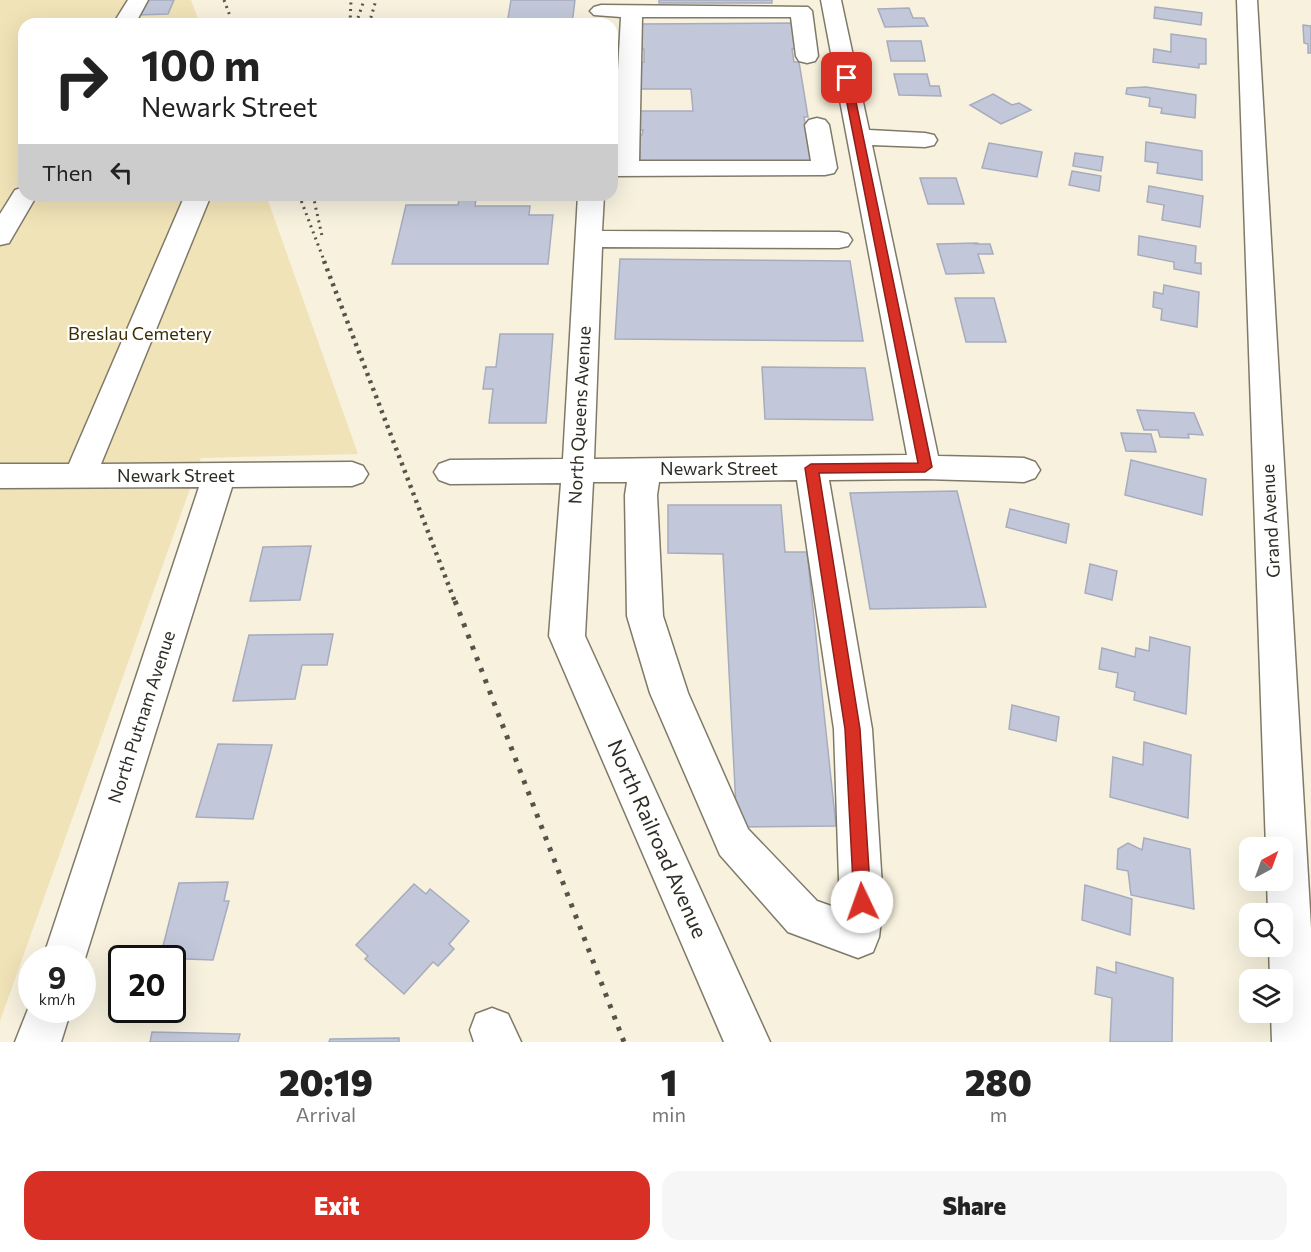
<!DOCTYPE html>
<html lang="en">
<head>
<meta charset="utf-8">
<style>
  body { margin:0; font-family:Commissioner,sans-serif; background:#f6f6f6; color:#222; height:100vh; display:flex; flex-direction:column; font-size:22px; white-space:nowrap }
  * { box-sizing:border-box; margin:0 }
  p { font-size:20px; color:#767676 }
  .icon { flex:none; width:33px; height:33px; fill:none; stroke:currentColor; stroke-width:2; stroke-linecap:round; stroke-linejoin:round }
  .map { position:relative; height:1042px; overflow:hidden }
  .sheet { display:flex; flex-direction:column; background:#fff; flex:1 }
  .sheet>* { flex:none }
  .top-card { position:absolute; left:18px; top:18px; width:600px; height:183px; border-radius:18px; box-shadow:0 6px 24px #0002; background:#fff; color:#222; overflow:hidden }
  .needle { width:39px; rotate:41deg }
  .controls { position:absolute; left:1239px; top:837px; display:grid; gap:12px }
  .controls a { display:grid; place-items:center; width:54px; height:54px; border-radius:12px; background:#fff; box-shadow:0 6px 24px #0002; font-size:30px }
  .speed { position:absolute; left:18px; top:945px; display:flex; gap:12px; font-size:30px; font-weight:700; text-align:center }
  .speed>* { display:grid; place-content:center; width:78px; height:78px; border-radius:50%; background:#fff; box-shadow:0 6px 24px #0002; line-height:1 }
  .speed small { font-size:15px; font-weight:400 }
  .speed .limit { border:3px solid #111; border-radius:9px; background:#fff; color:#111 }
  .pin { position:absolute; display:grid; place-items:center; width:51px; height:51px; color:#fff; margin:-26px; border-radius:12px; box-shadow:0 3px 9px #0006 }
  .me { position:absolute; width:66px; margin:-33px; rotate:357deg; stroke-linejoin:round; filter:drop-shadow(0 0 4px #0008) }
  .turn { display:flex; align-items:center; gap:21px; height:126px; padding:0 24px; font-size:27px }
  .turn .icon { width:78px; height:78px; stroke-width:2.5 }
  .turn b { display:block; font-size:42px; line-height:51px }
  .then { display:flex; align-items:center; height:57px; padding:0 24px; background:#0003; gap:12px; font-size:22px }
  .eta { display:flex; justify-content:space-evenly; align-items:center; height:102px; text-align:center }
  .eta b { font-size:36px; font-weight:800; line-height:42px }
  .button { display:flex; gap:12px; margin-top:auto; padding:12px 24px }
  .button a { flex:1; height:69px; border-radius:18px; background:#d93025; color:#fff; font-size:24px; font-weight:800; line-height:69px; text-align:center }
  .button a+a { background:#f6f6f6; color:#222 }
  .map>svg:first-child { display:block }
  .green { fill:#f1e3b8 }
  .building { fill:#c2c8da; stroke:#a6acbe; stroke-width:1.5 }
  .lines { fill:none; stroke-linecap:round; stroke-linejoin:round }
  .minor-casing { stroke:#7f7a68; stroke-width:3 }
  .minor { fill:#fff; fill-rule:evenodd }
  .rail-far2 { stroke:#56534a; stroke-width:3; stroke-dasharray:2 4.5; stroke-linecap:butt }
  .rail-far1 { stroke:#56534a; stroke-width:4.5; stroke-dasharray:3 5; stroke-linecap:butt }
  .rail { stroke:#56534a; stroke-width:5; stroke-dasharray:4 8; stroke-linecap:butt }
  .route { fill:#d93025; stroke:#8d1f18; stroke-width:1.5 }
  .labels { text-anchor:middle; stroke-width:4.5; stroke-linejoin:round; paint-order:stroke }
  .park-label { font-size:18px; fill:#3a2d00; stroke:#fff }
  .street-label { font-size:18px; fill:#2e2c25; stroke:#fff }
  .near-street-label { font-size:21px; fill:#2e2c25; stroke:#fff }
</style>
</head>
<body>
<div class="map">
<svg width="1311" height="1042" viewBox="0 0 1311 1042">
  <rect width="100%" height="100%" fill="#f7f1de"/>
  <path class="green" d="M0,0H191L200,24H24V195H266L358,454L201,458L0,1021Z"/>
  <g class="building">
    <path d="M143,0H174L168,14L136,15Z"/>
    <path d="M511,0H575L572,24H507Z"/>
    <rect x="659" y="0" width="113" height="3"/>
    <path d="M1155,7L1202,13L1201,25L1154,18Z"/>
    <path d="M909,8L913,18H924L928,26L885,27L878,9Z"/>
    <path d="M793,23L797,49H792L794,62H799L808,117H804L806,131L814,161H640V135H642L643,130H640V111H693L691,89H640V62H644V49H641L640,24Z"/>
    <path d="M1303,25L1311,26V53H1308V44L1304,43Z"/>
    <path d="M1171,34L1206,39V64H1199V68L1153,62L1154,49L1171,52Z"/>
    <path d="M887,41H921L925,61H891Z"/>
    <path d="M894,74H927L930,86H939L941,96L899,95Z"/>
    <path d="M1146,87L1196,95L1195,118L1161,113L1162,108L1149,106L1150,98L1126,94L1127,88Z"/>
    <path d="M993,94L1012,105L1019,103L1031,110L1001,124L970,105Z"/>
    <path d="M1146,142L1202,151V180L1157,173L1158,163L1145,161Z"/>
    <path d="M989,143L1042,152L1037,177L982,168Z"/>
    <path d="M1075,153L1103,157L1101,171L1073,166Z"/>
    <path d="M1072,171L1101,176L1099,191L1069,185Z"/>
    <path d="M920,178H956L964,204H928Z"/>
    <path d="M1149,186L1203,196L1200,227L1162,220L1164,205L1147,202Z"/>
    <path d="M459,199H476L475,206H530L529,215H553L548,264H392L406,205H458Z"/>
    <path d="M1139,236L1196,246L1195,263H1201V274L1174,269V262L1138,255Z"/>
    <path d="M977,243L976,244H990L993,254H978L984,273L946,274L937,244Z"/>
    <path d="M620,259L850,261L863,341L615,339Z"/>
    <path d="M1164,285L1199,292L1197,327L1161,320L1162,309L1153,307L1154,292L1163,294Z"/>
    <path d="M955,298H994L1006,342H966Z"/>
    <path d="M500,334H553L546,423H489L493,389H483L486,367H496Z"/>
    <path d="M762,367L865,368L873,420L765,419Z"/>
    <path d="M1137,410L1194,413L1203,435L1188,434L1189,438L1160,437L1158,430H1144Z"/>
    <path d="M1121,433L1151,434L1156,452L1126,451Z"/>
    <path d="M1131,460L1206,479L1202,515L1125,495Z"/>
    <path d="M957,491L986,607L870,609L850,493Z"/>
    <path d="M668,505H781L785,552H807L836,826L737,827L723,554L668,553Z"/>
    <path d="M1010,509L1069,524L1066,543L1006,527Z"/>
    <path d="M311,546L300,600L250,601L263,547Z"/>
    <path d="M1090,564L1117,571L1112,600L1085,593Z"/>
    <path d="M333,634L327,665H302L295,699L233,701L249,635Z"/>
    <path d="M1150,637L1190,647L1186,714L1134,700L1135,692L1116,687L1118,673L1099,669L1102,648L1135,657L1136,648L1149,651Z"/>
    <path d="M1012,705L1059,717L1056,741L1009,729Z"/>
    <path d="M1144,742L1191,755L1188,818L1110,797L1113,757L1143,765Z"/>
    <path d="M218,744L272,745L253,819L196,817Z"/>
    <path d="M1144,838L1190,849L1194,909L1131,895L1128,871L1117,869L1118,849L1128,843L1142,850Z"/>
    <path d="M228,882L224,901H229L213,960L160,958L179,883Z"/>
    <path d="M414,884L426,894L430,889L469,921L449,944L454,949L438,966L433,962L404,994L365,959L368,956L356,945Z"/>
    <path d="M1085,885L1132,899L1130,935L1082,920Z"/>
    <path d="M1116,962L1173,978L1172,1042H1110L1112,998L1095,994L1097,967L1116,973Z"/>
    <path d="M152,1032L240,1034L238,1042H150Z"/>
    <path d="M399,1038V1042H329L330,1039Z"/>
  </g>
  <g class="lines">
    <g class="minor-casing">
      <g id="minor">
        <path d="M128,0H148L135,24H113Z"/>
        <path d="M821,0H841L869,130L925,133L934,135L937,140L934,145L925,147L872,145L938,456L1024,458L1035,462L1040,470L1035,478L1024,482L925,479L829,480L872,729L883,902L879,937L873,952L858,958L788,932L720,855L650,693L627,616L625,495L627,482H593L585,636L770,1042H724L549,636L561,483L450,484L439,480L434,472L439,464L450,460L563,459L578,195H604L602,231L839,232L848,234L852,240L848,246L839,248L602,247L594,459L907,455ZM797,480L834,729L840,909L817,901L748,829L688,693L663,616L657,495L659,482Z"/>
        <path d="M1237,0H1257L1311,928V1042H1272L1271,1012H1282V980H1270L1269,946H1282V914H1268L1267,880H1282V848H1266Z"/>
        <path d="M601,5L808,7L812,11L818,56L815,61L807,63L799,61L796,56L791,17H642L639,161H811L805,125L809,120L817,118L825,120L829,125L837,168L834,173L825,175L612,176L621,17L594,15L590,11L594,7Z"/>
        <path d="M24,187V195H37L9,243L0,245V214L15,190Z"/>
        <path d="M185,195H211L101,464L352,462L363,466L368,474L363,482L352,486L232,487L82,968V958H43L199,487L0,488V464H69Z"/>
        <path d="M32,999V1010H71L61,1042H15Z"/>
        <path d="M492,1008L508,1014L521,1042H474L470,1030L476,1014Z"/>
      </g>
    </g>
    <use href="#minor" class="minor"/>
    <g class="rail-far2">
      <path d="M224,0L233,24"/>
      <path d="M350,24L351,0"/>
      <path d="M356,24L364,0"/>
      <path d="M369,24L376,0"/>
      <path d="M299,195L325,263"/>
      <path d="M313,195L322,236"/>
    </g>
    <path class="rail-far1" d="M324,261L455,602"/>
    <path class="rail" d="M455,601L624,1042"/>
  </g>
  <path class="route" d="M847,75L851,78L932,467L925,472L819,473L860,729L871,902L869,908L862,911L856,908L854,902L845,729L805,468L811,464L918,463L842,78Z"/>
  <g class="labels">
    <g class="park-label">
      <text x="140" y="340">Breslau Cemetery</text>
    </g>
    <g class="street-label">
      <text transform="translate(580 415) rotate(-87)" y="6">North Queens Avenue</text>
      <text x="719" y="475">Newark Street</text>
      <text x="176" y="482">Newark Street</text>
      <text transform="translate(1271 521) rotate(-93)" y="6">Grand Avenue</text>
      <text transform="translate(142 717) rotate(-72)" y="6">North Putnam Avenue</text>
    </g>
    <g class="near-street-label">
      <text transform="translate(657 839) rotate(66)" y="7">North Railroad Avenue</text>
    </g>
  </g>
</svg>
<div class="controls">
<a><svg class="needle" viewBox="-14 -14 28 28"><path d="M0-13l5 13h-10z" fill="#e53935"/><path d="M0 13l5-13h-10z" fill="#767676"/></svg></a>
<a><svg class="icon" aria-label="search" viewBox="0 0 24 24"><circle cx="10" cy="10" r="6"/><path d="M15 15l6 6"/></svg></a>
<a><svg class="icon" aria-label="layers" viewBox="0 0 24 24"><path d="M12 4l9 5-9 5-9-5zM3 14l9 5 9-5"/></svg></a>
</div>
<div class="speed"><div>9<small>km/h</small></div><div class="limit">20</div></div>
<div class="pin" style="left:847px;top:78px;background:#d93025"><svg class="icon" aria-label="arrive" viewBox="0 0 24 24"><path d="M6 21V4h12l-3 4 3 4H6"/></svg></div>
<svg class="me" style="left:862px;top:902px" viewBox="-20 -20 40 40"><circle r="19" fill="#fff"/><path d="M0-13L10 11 0 6-10 11z" fill="#d93025"/></svg>
<div class="top-card">
<div class="turn"><svg class="icon" aria-label="right" viewBox="0 0 24 24"><path d="M7 20v-9h11M14 6l5 5-5 5"/></svg><div><b>100 m</b>Newark Street</div></div>
<div class="then">Then<svg class="icon" aria-label="left" viewBox="0 0 24 24"><path d="M17 20v-9H6M10 6l-5 5 5 5"/></svg></div>
</div>
</div>
<section class="sheet">
<div class="eta">
<div><b>20:19</b><p>Arrival</p></div>
<div><b>1</b><p>min</p></div>
<div><b>280</b><p>m</p></div>
</div>
<div class="button"><a>Exit</a><a>Share</a></div>
</section>
</body>
</html>
